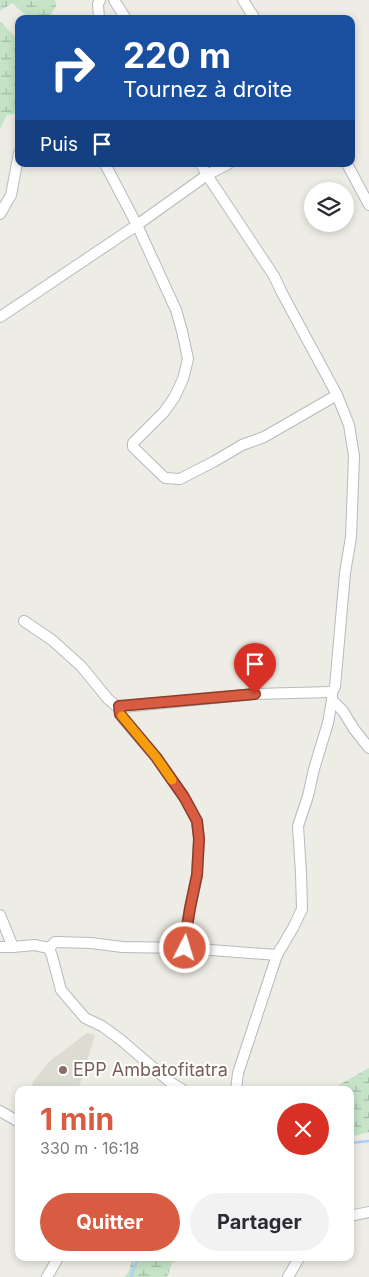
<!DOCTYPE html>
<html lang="fr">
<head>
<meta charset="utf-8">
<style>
  body { margin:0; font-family:Inter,sans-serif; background:#f2f2f3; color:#2b2b33; height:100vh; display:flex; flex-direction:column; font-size:19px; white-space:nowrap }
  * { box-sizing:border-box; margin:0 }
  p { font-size:16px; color:#7c7c81 }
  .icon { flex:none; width:28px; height:28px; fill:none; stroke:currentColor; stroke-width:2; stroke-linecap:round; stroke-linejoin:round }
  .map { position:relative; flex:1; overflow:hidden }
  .details { position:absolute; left:15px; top:1086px; width:339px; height:175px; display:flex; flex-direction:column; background:#fff; border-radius:10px; box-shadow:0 2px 8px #0003 }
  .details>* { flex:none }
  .guide { position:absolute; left:15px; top:15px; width:340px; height:152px; border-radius:10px; box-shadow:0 2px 8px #0003; background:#1a4fa0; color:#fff; overflow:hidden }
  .controls { position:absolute; left:304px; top:182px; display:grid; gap:10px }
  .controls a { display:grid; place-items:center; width:50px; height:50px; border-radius:50%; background:#fff; box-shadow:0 2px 8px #0003; font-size:25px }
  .pin { position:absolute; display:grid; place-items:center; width:42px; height:42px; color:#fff; margin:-51px -21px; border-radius:50% 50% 50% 0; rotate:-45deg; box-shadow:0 0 5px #0007 }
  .pin .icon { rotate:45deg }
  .me { position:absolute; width:55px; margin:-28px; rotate:5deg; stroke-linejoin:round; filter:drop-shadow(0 0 4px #0008) }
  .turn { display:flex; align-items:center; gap:18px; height:105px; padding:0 25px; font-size:22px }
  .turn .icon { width:65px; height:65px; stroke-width:2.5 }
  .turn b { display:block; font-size:35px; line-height:42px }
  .then { display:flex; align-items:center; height:48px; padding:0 25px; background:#0003; gap:10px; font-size:19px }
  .round { display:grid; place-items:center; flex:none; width:52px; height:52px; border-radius:26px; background:#f2f2f3 }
  .head { display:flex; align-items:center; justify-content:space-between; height:85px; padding:0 25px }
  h1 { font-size:30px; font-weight:700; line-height:38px; color:#d75c41 }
  .cta { display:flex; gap:10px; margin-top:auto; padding:10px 25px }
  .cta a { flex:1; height:58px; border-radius:30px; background:#d75c41; color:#fff; font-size:20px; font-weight:700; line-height:58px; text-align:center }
  .cta a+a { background:#f2f2f3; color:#2b2b33 }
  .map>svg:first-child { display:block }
  .education { fill:#dddcd3 }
  .wetland { fill:url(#wetland-marsh) }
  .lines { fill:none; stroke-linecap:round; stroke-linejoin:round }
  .stream { stroke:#adcff6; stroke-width:2.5 }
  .street-casing { stroke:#b7b9bd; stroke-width:12 }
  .street { stroke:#fff; stroke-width:10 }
  .route-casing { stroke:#8c3c2a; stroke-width:12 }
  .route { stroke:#d75c41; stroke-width:9 }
  .slow { stroke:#f59e0b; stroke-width:9 }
  .education-dot { fill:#8d6e63; stroke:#fff; stroke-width:2 }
  .labels { text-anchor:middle; stroke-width:4; stroke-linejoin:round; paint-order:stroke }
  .education-label { font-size:18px; fill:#785e54; stroke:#fff; text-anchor:start }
</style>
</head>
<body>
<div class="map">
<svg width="369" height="1277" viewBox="0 0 369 1277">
  <defs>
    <pattern id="wetland-marsh" width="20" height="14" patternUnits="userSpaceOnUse" patternTransform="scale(1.25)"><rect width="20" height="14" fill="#c4e3c7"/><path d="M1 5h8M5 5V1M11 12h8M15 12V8" fill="none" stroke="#a2bba5"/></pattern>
  </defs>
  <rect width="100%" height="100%" fill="#eeede5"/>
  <path class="education" d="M87,1033L95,1035L78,1090H30L34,1080L51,1060Z"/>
  <g class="wetland">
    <path d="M0,0H55L56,6L48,19H30L12,3L0,11Z"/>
    <path d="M0,21L19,41V113L7,115L0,129Z"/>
    <path d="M369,1068V1132L350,1137V1090H330Z"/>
    <path d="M133,1258H183L172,1263L167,1277H124L128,1273Z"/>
  </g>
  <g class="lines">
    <g class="stream">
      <path d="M350,1143L369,1141"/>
      <path d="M131,1277L134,1268L139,1258"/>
    </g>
    <g class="street-casing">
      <g id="street">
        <path d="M114,0L126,19"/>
        <path d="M243,0L255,19"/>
        <path d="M99,19L98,4L100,0"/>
        <path d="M105,164L137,225L176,310L182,331L188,359L183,379L174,398L164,412L133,443V447L165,478L180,479L215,461L242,445L264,437L337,395"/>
        <path d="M201,164L207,175L274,276L282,293L337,395L349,425L354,456L351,537L345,573L335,687L332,692V700L343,711L354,729L369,748"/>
        <path d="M347,164L369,205"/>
        <path d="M0,214L11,195L19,153"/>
        <path d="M0,317L137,225L207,175L228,164"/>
        <path d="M24,621L52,640L81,666L108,699L115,705L123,707L255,694L332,692"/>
        <path d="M119,706L120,715L156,757L184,797L197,821L199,839L197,875L190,908L185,939V948"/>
        <path d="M0,915L13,947"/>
        <path d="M0,947H13L34,945L49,948L52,956L61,990L85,1018L102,1026L121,1040L170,1082L183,1090"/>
        <path d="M49,948L55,942L91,943L122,947L185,948L277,955"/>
        <path d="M236,1090L238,1073L277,955L293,928L302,909L301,873L298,826L308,796L314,769L328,723L332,700"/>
        <path d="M0,1111L19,1122"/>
        <path d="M350,1216L369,1212"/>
        <path d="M47,1277L58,1258"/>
        <path d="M288,1277L299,1258"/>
      </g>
    </g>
    <use href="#street" class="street"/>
  </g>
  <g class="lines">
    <g class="route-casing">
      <path id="route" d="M185,948V939L190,908L197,875L199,839L197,821L184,797L156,757L120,714L119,706L255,694"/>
    </g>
    <use href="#route" class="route"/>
    <path class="slow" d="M122,716L156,757L172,780"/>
  </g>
  <circle class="education-dot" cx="63" cy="1070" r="5"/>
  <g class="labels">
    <g class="education-label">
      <text x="73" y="1076">EPP Ambatofitatra</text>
    </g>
  </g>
</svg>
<div class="controls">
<a><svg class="icon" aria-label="layers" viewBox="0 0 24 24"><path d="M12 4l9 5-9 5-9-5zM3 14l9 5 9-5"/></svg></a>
</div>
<div class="pin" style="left:255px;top:694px;background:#d93025"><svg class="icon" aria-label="arrive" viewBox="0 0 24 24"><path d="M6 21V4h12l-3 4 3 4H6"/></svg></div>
<svg class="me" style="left:185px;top:948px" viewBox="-20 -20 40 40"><circle r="17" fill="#d75c41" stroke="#fff" stroke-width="3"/><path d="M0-11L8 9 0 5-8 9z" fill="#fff"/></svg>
<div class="guide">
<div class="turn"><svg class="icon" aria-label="right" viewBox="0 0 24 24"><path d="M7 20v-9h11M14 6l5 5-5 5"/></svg><div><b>220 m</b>Tournez à droite</div></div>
<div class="then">Puis<svg class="icon" aria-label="arrive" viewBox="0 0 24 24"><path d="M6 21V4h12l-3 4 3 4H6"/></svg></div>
</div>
<section class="details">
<div class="head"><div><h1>1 min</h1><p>330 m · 16:18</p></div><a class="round" style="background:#d93025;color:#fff"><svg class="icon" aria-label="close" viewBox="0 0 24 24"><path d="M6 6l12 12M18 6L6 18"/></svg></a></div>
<div class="cta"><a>Quitter</a><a>Partager</a></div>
</section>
</div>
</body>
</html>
